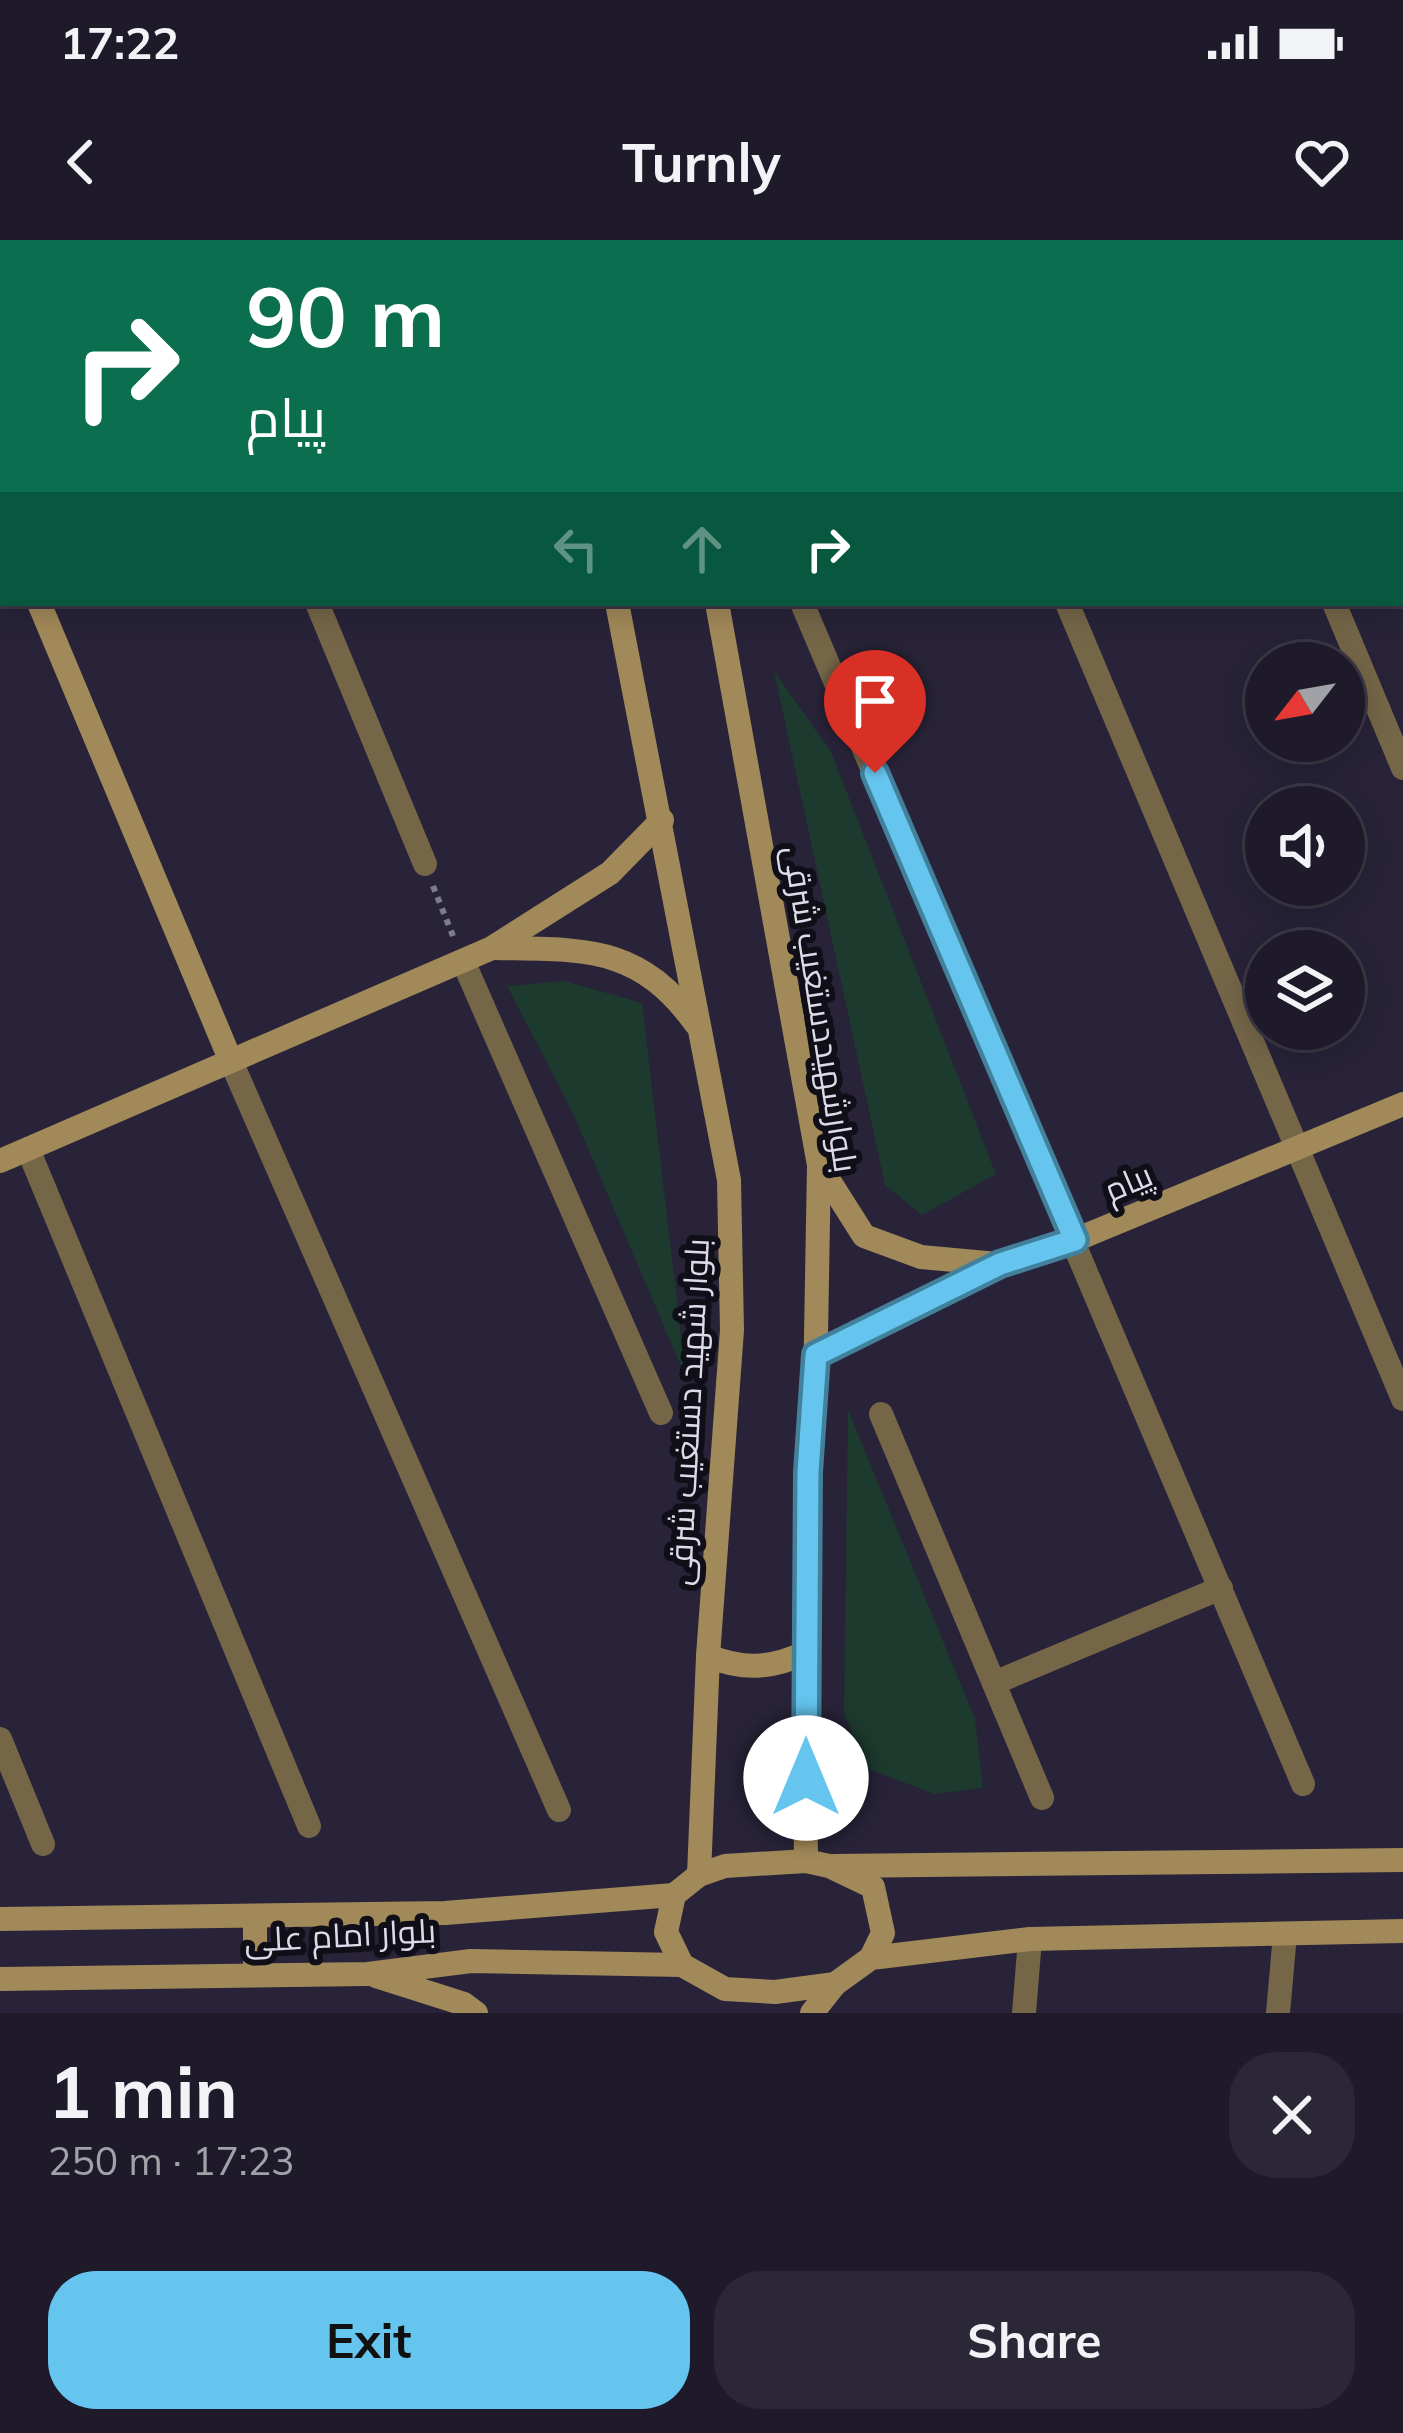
<!DOCTYPE html>
<html lang="en">
<head>
<meta charset="utf-8">
<style>
  body { margin:0; font-family:Mulish,Cairo,sans-serif; background:#2b2736; color:#f1f3f6; height:100vh; display:flex; flex-direction:column; font-size:45px; white-space:nowrap }
  * { box-sizing:border-box; margin:0 }
  p { font-size:39px; color:#a1a1a8 }
  .icon { flex:none; width:66px; height:66px; fill:none; stroke:currentColor; stroke-width:2; stroke-linecap:round; stroke-linejoin:round }
  .map { position:relative; height:1773px; overflow:hidden }
  .sheet { display:flex; flex-direction:column; background:#1e1a2a; flex:1 }
  .sheet>* { flex:none }
  .guide { position:absolute; left:0px; top:0px; width:1404px; height:366px; box-shadow:0 6px 30px #0003,0 0 0 3px #3c3847; background:#0b6e4f; color:#fff; overflow:hidden }
  .needle { width:78px; rotate:239deg }
  .fabs { position:absolute; left:1245px; top:402px; display:grid; gap:24px }
  .fabs a { display:grid; place-items:center; width:120px; height:120px; border-radius:50%; background:#1e1a2a; box-shadow:0 6px 30px #0003,0 0 0 3px #3c3847; font-size:60px }
  .pin { position:absolute; display:grid; place-items:center; width:102px; height:102px; color:#fff; margin:-123px -51px; border-radius:50% 50% 50% 0; rotate:-45deg; box-shadow:0 0 12px #0007 }
  .pin .icon { rotate:45deg }
  .me { position:absolute; width:132px; margin:-66px; rotate:0deg; stroke-linejoin:round; filter:drop-shadow(0 0 9px #0008) }
  .turn { display:flex; align-items:center; gap:42px; height:252px; padding:0 48px; font-size:54px }
  .turn .icon { width:156px; height:156px; stroke-width:2.5 }
  .turn b { display:block; font-size:84px; line-height:102px }
  .lanes { display:flex; align-items:center; height:114px; padding:0 48px; background:#0003; justify-content:center; gap:60px; direction:ltr }
  .lanes .off { opacity:.35 }
  .round { display:grid; place-items:center; flex:none; width:126px; height:126px; border-radius:48px; background:#2b2736 }
  .summary { display:flex; align-items:center; justify-content:space-between; height:204px; padding:0 48px }
  h1 { font-size:72px; font-weight:700; line-height:90px }
  .primary-button { display:flex; gap:24px; margin-top:auto; padding:24px 48px }
  .primary-button a { flex:1; height:138px; border-radius:48px; background:#65c5ee; color:#111; font-size:48px; font-weight:700; line-height:138px; text-align:center }
  .primary-button a+a { background:#2b2736; color:#f1f3f6 }
  .status { display:flex; justify-content:space-between; align-items:center; height:84px; padding:0 60px; background:#1e1a2a; direction:ltr }
  .status svg { height:33px; fill:currentColor }
  header { display:flex; justify-content:space-between; align-items:center; height:156px; padding:0 48px; background:#1e1a2a; font-size:54px; font-weight:700 }
  .map>svg:first-child { display:block }
  .green { fill:#1d3a2e }
  .lines { fill:none; stroke-linecap:round; stroke-linejoin:round }
  .path { stroke:#7f7b8e; stroke-width:6; stroke-dasharray:6 6; stroke-linecap:butt }
  .street { stroke:#756648; stroke-width:24 }
  .secondary { stroke:#a28959; stroke-width:24 }
  .route-casing { stroke:#42809b; stroke-width:30 }
  .route { stroke:#65c5ee; stroke-width:21 }
  .labels { text-anchor:middle; stroke-width:12; stroke-linejoin:round; paint-order:stroke }
  .street-label { font-size:33px; fill:#dddae9; stroke:#100e17 }
</style>
</head>
<body>
<div class="status"><b>17:22</b><svg viewBox="0 0 49 12"><path d="M0 12V9h3v3zM5 12V6h3v6zM10 12V3h3v9zM15 12V0h3v12zM26 1h20v11H26zM47 4h2v5h-2z"/></svg></div>
<header><svg class="icon" aria-label="back" viewBox="0 0 24 24"><path d="M15 5l-7 7 7 7"/></svg>Turnly<svg class="icon" aria-label="heart" viewBox="0 0 24 24"><path d="M12 20l-8-8c-3-5 5-10 8-4 3-6 11-1 8 4z"/></svg></header>
<div class="map">
<svg width="1403" height="1773" viewBox="0 0 1403 1773">
  <rect width="100%" height="100%" fill="#282338"/>
  <g class="green">
    <path d="M774,431L831,512L996,934L922,975L885,945Z"/>
    <path d="M564,741L642,763L686,1138L572,871L507,746Z"/>
    <path d="M848,1170L975,1479L983,1548L935,1554L868,1529L844,1474Z"/>
  </g>
  <g class="lines">
    <g class="path">
      <path d="M889,3L896,0"/>
      <path d="M1009,3L1016,0"/>
      <path d="M433,646L453,696"/>
    </g>
    <g class="street">
      <path d="M169,0L170,3"/>
      <path d="M1181,0L1182,3"/>
      <path d="M317,363L425,624"/>
      <path d="M802,363L1303,1544"/>
      <path d="M1067,363L1403,1159"/>
      <path d="M1334,363L1403,528"/>
      <path d="M463,721L661,1173"/>
      <path d="M230,819L559,1570"/>
      <path d="M28,909L309,1586"/>
      <path d="M881,1174L1042,1558"/>
      <path d="M994,1443L1221,1348"/>
      <path d="M0,1499L43,1604"/>
      <path d="M1024,1773L1030,1699"/>
      <path d="M1278,1773L1285,1694"/>
    </g>
    <g class="secondary">
      <path d="M544,0V3"/>
      <path d="M643,0V3"/>
      <path d="M0,269L3,276"/>
      <path d="M39,363L230,819"/>
      <path d="M617,363L729,940L732,1090L708,1416L699,1635"/>
      <path d="M717,363L819,925L815,1152L807,1232L804,1400L806,1621"/>
      <path d="M494,708C585,710 638,704 696,784"/>
      <path d="M0,921L492,708L610,633L662,580"/>
      <path d="M819,925L864,996L921,1017L997,1024"/>
      <path d="M816,1115L1000,1024L1075,1000L1403,864"/>
      <path d="M708,1416C743,1430 770,1429 805,1413"/>
      <path d="M835,1626L1403,1620"/>
      <path d="M0,1679L445,1673L674,1655"/>
      <path d="M871,1718L883,1693L873,1647L829,1626L806,1621L725,1626L699,1635L674,1655L666,1692L682,1725L725,1749L775,1752L835,1744L871,1718L1030,1699L1403,1691"/>
      <path d="M255,1733V1677"/>
      <path d="M376,1736L464,1764L476,1773"/>
      <path d="M0,1739L368,1734L471,1721L682,1725"/>
      <path d="M812,1773L835,1744"/>
    </g>
  </g>
  <g class="lines">
    <g class="route-casing">
      <path id="route" d="M806,1538L808,1232L816,1115L1000,1024L1075,1000L875,533"/>
    </g>
    <use href="#route" class="route"/>
  </g>
  <g class="labels">
    <g class="street-label">
      <text transform="translate(821 769) rotate(81)" y="12">بلوارشهیددستغیب شرقی</text>
      <text transform="translate(1128 942) rotate(-23)" y="12">پیام</text>
      <text transform="translate(688 1172) rotate(-87)" y="12">بلوار شهید دستغیب شرقی</text>
      <text transform="translate(340 1695) rotate(-3)" y="12">بلوار امام علی</text>
    </g>
  </g>
</svg>
<div class="fabs">
<a><svg class="needle" viewBox="-14 -14 28 28"><path d="M0-13l5 13h-10z" fill="#e53935"/><path d="M0 13l5-13h-10z" fill="#a1a1a8"/></svg></a>
<a><svg class="icon" aria-label="sound" viewBox="0 0 24 24"><path d="M4 9h4l5-4v14l-5-4H4zM17 9q2 3 0 6"/></svg></a>
<a><svg class="icon" aria-label="layers" viewBox="0 0 24 24"><path d="M12 4l9 5-9 5-9-5zM3 14l9 5 9-5"/></svg></a>
</div>
<div class="pin" style="left:875px;top:533px;background:#d93025"><svg class="icon" aria-label="arrive" viewBox="0 0 24 24"><path d="M6 21V4h12l-3 4 3 4H6"/></svg></div>
<svg class="me" style="left:806px;top:1538px" viewBox="-20 -20 40 40"><circle r="19" fill="#fff"/><path d="M0-13L10 11 0 6-10 11z" fill="#65c5ee"/></svg>
<div class="guide">
<div class="turn"><svg class="icon" aria-label="right" viewBox="0 0 24 24"><path d="M7 20v-9h11M14 6l5 5-5 5"/></svg><div><b>90 m</b>پیام</div></div>
<div class="lanes"><svg class="icon off" aria-label="left" viewBox="0 0 24 24"><path d="M17 20v-9H6M10 6l-5 5 5 5"/></svg><svg class="icon off" aria-label="ahead" viewBox="0 0 24 24"><path d="M12 20V5M6 11l6-6 6 6"/></svg><svg class="icon" aria-label="right" viewBox="0 0 24 24"><path d="M7 20v-9h11M14 6l5 5-5 5"/></svg></div>
</div>
</div>
<section class="sheet">
<div class="summary"><div><h1>1 min</h1><p>250 m · 17:23</p></div><a class="round"><svg class="icon" aria-label="close" viewBox="0 0 24 24"><path d="M6 6l12 12M18 6L6 18"/></svg></a></div>
<div class="primary-button"><a>Exit</a><a>Share</a></div>
</section>
</body>
</html>
